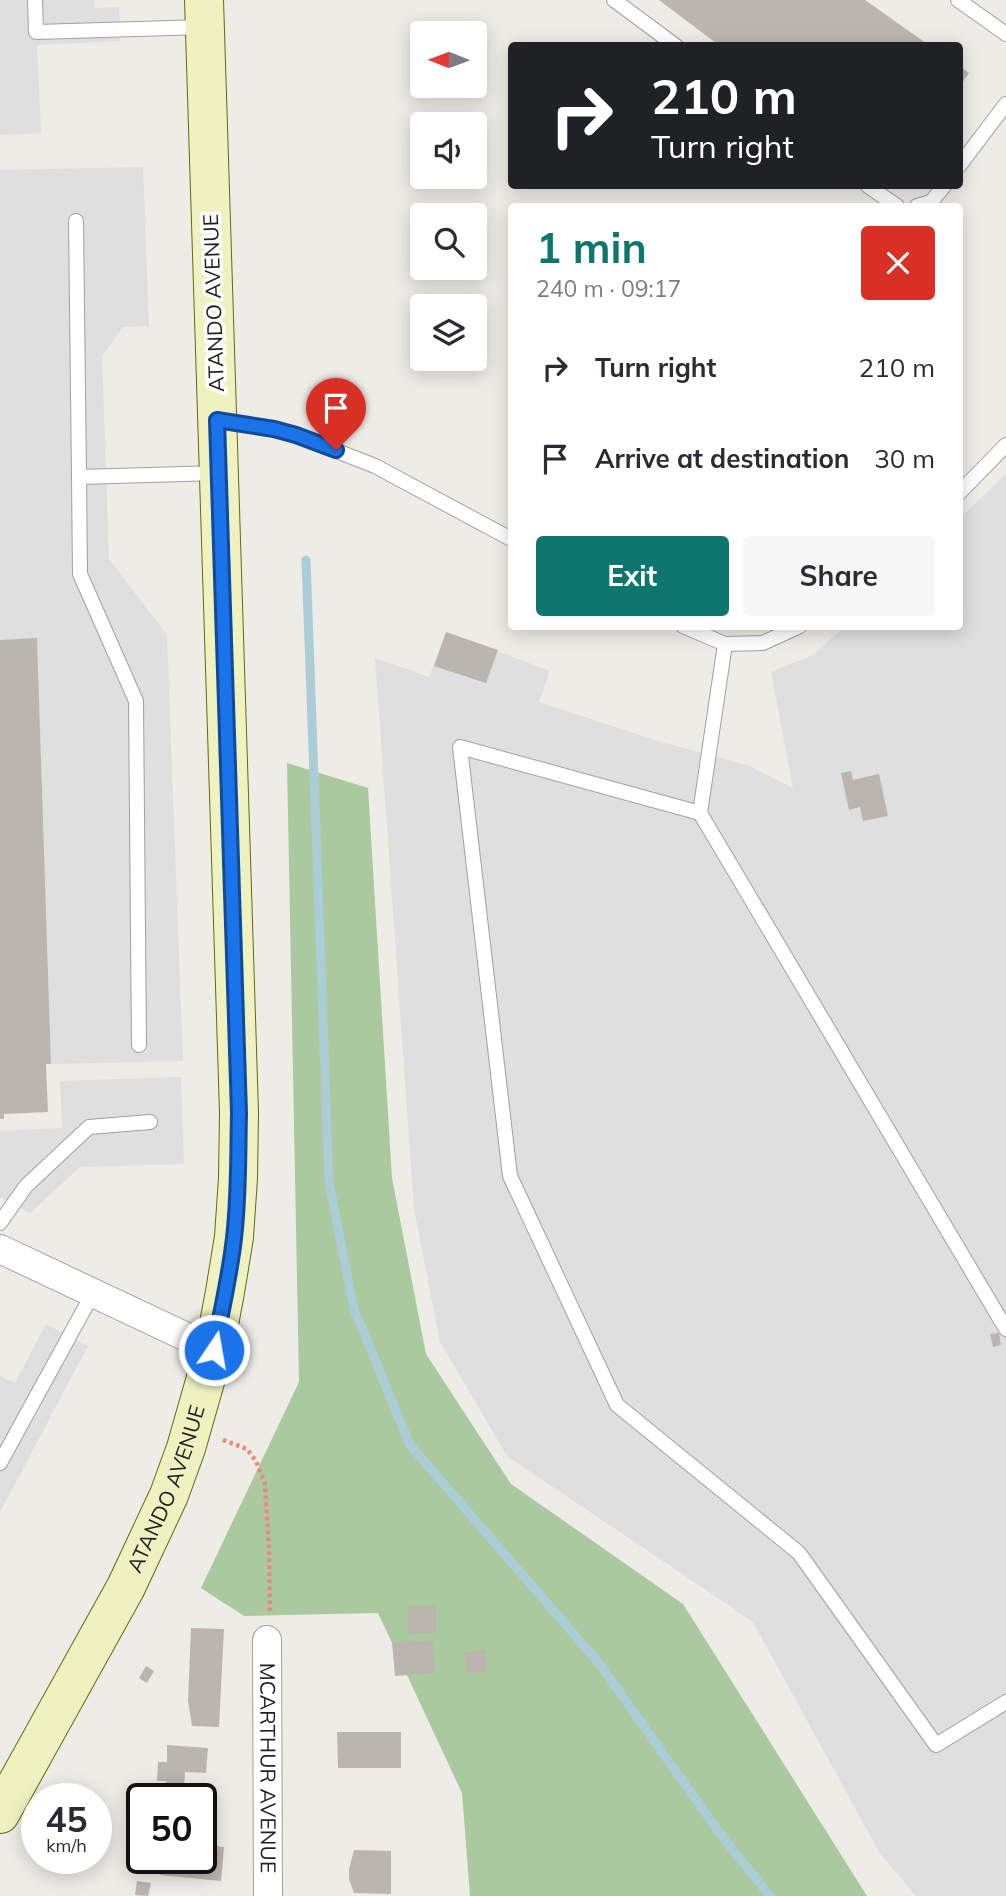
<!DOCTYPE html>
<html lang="en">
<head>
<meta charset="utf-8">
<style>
  body { margin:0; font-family:Mulish,sans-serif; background:#f7f7f7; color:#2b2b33; height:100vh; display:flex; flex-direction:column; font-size:26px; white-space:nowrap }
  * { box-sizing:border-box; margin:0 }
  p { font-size:23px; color:#7c7c81 }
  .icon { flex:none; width:38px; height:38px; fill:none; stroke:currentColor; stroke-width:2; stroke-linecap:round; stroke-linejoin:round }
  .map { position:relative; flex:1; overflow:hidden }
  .drawer { position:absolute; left:508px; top:203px; width:455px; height:427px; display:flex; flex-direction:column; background:#fff; border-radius:7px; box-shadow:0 4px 18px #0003 }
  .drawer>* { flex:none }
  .banner { position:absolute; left:508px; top:42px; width:455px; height:147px; border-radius:7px; box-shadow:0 4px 18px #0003; background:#202124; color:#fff; overflow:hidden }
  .needle { width:46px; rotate:271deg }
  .controls { position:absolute; left:410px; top:21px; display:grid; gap:14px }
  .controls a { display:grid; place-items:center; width:77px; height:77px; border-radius:7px; background:#fff; box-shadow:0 4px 18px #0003; font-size:35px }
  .speed { position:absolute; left:21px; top:1783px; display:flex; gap:14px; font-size:35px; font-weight:700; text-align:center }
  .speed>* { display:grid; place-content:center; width:91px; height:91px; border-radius:50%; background:#fff; box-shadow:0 4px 18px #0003; line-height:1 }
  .speed small { font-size:18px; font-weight:400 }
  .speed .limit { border:4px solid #111; border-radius:10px; background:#fff; color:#111 }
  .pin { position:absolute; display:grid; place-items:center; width:60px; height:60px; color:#fff; margin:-72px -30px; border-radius:50% 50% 50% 0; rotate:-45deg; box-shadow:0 0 7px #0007 }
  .pin .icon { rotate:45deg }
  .me { position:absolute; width:77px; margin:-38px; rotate:12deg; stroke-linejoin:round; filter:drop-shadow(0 0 5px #0008) }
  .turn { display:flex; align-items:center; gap:24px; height:147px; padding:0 28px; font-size:32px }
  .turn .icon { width:91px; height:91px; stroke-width:2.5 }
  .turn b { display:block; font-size:49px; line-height:60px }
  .round { display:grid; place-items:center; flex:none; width:74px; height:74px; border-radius:7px; background:#f7f7f7 }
  .head { display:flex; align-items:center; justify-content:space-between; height:119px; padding:0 28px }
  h1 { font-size:42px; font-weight:700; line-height:52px; color:#0f766e }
  .primary-button { display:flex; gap:14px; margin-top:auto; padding:14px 28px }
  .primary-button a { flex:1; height:80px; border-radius:7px; background:#0f766e; color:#fff; font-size:28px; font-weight:700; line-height:80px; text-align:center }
  .primary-button a+a { background:#f7f7f7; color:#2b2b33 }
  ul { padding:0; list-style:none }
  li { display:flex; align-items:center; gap:21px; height:91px; padding:0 28px }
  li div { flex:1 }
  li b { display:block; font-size:26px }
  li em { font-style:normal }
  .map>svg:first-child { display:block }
  .forest { fill:#abc99f }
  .parking { fill:#dfdfdf }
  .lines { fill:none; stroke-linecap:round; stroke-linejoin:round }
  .stream { stroke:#abcdd7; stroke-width:9 }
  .building { fill:#bbb5af }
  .service-casing { stroke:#a0a0a0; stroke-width:16 }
  .minor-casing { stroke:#a0a0a0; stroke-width:30 }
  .secondary-casing { stroke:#606a11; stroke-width:40 }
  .path { stroke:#ea887b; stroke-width:4.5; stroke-dasharray:3.5 3.5; stroke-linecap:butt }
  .service { stroke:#fff; stroke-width:14 }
  .minor { stroke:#fff; stroke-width:28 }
  .secondary { stroke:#eff2c0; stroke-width:38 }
  .route-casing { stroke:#114b97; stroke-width:18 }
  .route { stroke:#1a73e8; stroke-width:12 }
  .labels { text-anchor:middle; stroke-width:7; stroke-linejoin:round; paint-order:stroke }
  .street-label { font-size:21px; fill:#1f1f1f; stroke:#fff }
</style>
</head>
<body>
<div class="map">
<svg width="1006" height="1896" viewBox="0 0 1006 1896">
  <rect width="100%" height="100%" fill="#eeece6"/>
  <path class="forest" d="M287,763L368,788L392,1178L426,1354L511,1484L683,1604L867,1896H470L462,1793L378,1613L244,1616L201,1588L299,1382Z"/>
  <g class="parking">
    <path d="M0,0H94L95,8L119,7L120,41L37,45L41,133L0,135Z"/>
    <path d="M143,167L149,326L123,327L102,356L109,559L167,635L183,1061L51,1064L37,639L0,640V170Z"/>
    <path d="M1006,474V1896H916L879,1852L753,1622L507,1456L440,1342L414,1209L375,658L429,677L446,632L550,671L539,702L658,741L747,765L793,788L771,672L813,655L844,627L959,626V519Z"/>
    <path d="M181,1077L184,1164L80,1167L30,1213L0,1197V1131L62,1128L60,1081Z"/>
    <path d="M46,1324L88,1346L0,1512V1376L15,1383Z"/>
  </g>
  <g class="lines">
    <path class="stream" d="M306,560L329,1182L354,1309L410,1445L598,1662L724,1839L770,1896"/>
  </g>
  <g class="building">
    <path d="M659,0H865L930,46H720Z"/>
    <path d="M959,66L969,73L959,87Z"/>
    <path d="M446,632L498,650L486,683L434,666Z"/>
    <path d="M37,638L51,1064H46L48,1112L4,1114V1119H0V640Z"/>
    <path d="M851,771L853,780L879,774L888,816L863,821L860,807L849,810L841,773Z"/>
    <path d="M999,1333L1001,1345L993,1347L990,1334Z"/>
    <path d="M408,1606H436V1633L408,1634Z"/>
    <path d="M191,1628L224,1629L219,1727L192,1726L188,1701Z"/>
    <path d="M424,1641L433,1643L435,1673L395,1676L392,1643Z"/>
    <path d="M485,1650L487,1671L466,1673L464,1652Z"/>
    <path d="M146,1666L154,1671L147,1683L139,1678Z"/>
    <path d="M337,1732H401V1768H338Z"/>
    <path d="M167,1745L208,1748L206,1773L185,1772L184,1789L165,1788L166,1781H157L158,1762H167Z"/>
    <path d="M201,1845L224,1847L221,1881L160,1875L162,1858H201Z"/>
    <path d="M354,1850L391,1851V1894L354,1893L349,1879V1869Z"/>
    <path d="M137,1881L151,1883L148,1896L135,1895Z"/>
  </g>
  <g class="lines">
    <g class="service-casing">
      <g id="service">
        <path d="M35,0L36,32L204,27"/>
        <path d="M614,0L676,46"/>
        <path d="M958,0L1006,34"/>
        <path d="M959,166L1006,104"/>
        <path d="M868,186L897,206"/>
        <path d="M917,206L931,202L944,186"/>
        <path d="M76,221L79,477"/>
        <path d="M220,421L274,429L296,435L375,466L511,539"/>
        <path d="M959,493L1006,445"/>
        <path d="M683,626L725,644L763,643L800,626"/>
        <path d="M725,644L700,813L1006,1329"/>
        <path d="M700,813L460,747L510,1176L617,1405L799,1553L936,1745L1006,1702"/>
        <path d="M139,1045L136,701L80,574L79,477L218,473"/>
        <path d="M0,1223L26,1186L89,1127L150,1122"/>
        <path d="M0,1463L93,1293"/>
      </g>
    </g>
    <g class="minor-casing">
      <g id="minor">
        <path d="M0,1249L214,1350"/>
        <path id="s1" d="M267,1640L268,1896"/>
      </g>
    </g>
    <g class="secondary-casing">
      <g id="secondary">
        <path id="s2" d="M0,1814L126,1587L169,1495L186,1448L214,1350L225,1292L234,1237L238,1178L239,1113L204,0"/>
      </g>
    </g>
    <path class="path" d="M223,1440L247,1449L256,1461L265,1484L269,1548L270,1612"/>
    <use href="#service" class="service"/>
    <use href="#minor" class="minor"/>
    <use href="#secondary" class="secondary"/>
  </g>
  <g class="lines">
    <g class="route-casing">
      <path id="route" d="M214,1350C221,1313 230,1275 234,1238C239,1196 238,1154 239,1113L217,420L274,429L296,435L336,450"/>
    </g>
    <use href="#route" class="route"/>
  </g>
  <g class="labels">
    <g class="street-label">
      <text transform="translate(214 303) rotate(-92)" y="7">ATANDO AVENUE</text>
      <text dy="7" stroke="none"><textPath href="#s2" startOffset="366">ATANDO AVENUE</textPath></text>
      <text dy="7" stroke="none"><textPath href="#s1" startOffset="128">MCARTHUR AVENUE</textPath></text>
    </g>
  </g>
</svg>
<div class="controls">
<a><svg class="needle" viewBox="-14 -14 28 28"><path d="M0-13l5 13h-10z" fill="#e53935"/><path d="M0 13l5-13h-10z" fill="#7c7c81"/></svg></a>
<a><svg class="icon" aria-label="sound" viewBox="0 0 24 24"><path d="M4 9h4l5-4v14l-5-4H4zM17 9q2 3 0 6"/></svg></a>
<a><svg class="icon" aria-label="search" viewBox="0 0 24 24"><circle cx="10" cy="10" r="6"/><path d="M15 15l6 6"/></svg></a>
<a><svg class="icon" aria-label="layers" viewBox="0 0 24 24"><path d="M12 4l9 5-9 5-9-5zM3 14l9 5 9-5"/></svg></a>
</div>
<div class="speed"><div>45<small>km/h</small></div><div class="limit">50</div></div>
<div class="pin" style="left:336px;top:450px;background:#d93025"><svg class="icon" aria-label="arrive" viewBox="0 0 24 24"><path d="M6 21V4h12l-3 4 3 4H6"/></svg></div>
<svg class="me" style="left:214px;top:1350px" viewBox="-20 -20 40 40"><circle r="17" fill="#1a73e8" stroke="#fff" stroke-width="3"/><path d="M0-11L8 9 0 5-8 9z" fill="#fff"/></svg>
<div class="banner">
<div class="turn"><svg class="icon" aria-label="right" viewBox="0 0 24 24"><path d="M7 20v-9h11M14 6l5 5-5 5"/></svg><div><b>210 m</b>Turn right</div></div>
</div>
<section class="drawer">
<div class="head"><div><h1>1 min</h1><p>240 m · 09:17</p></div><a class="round" style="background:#d93025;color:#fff"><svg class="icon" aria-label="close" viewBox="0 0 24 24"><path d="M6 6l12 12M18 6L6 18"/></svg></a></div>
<ul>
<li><svg class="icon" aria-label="right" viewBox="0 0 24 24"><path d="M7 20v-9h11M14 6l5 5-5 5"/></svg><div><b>Turn right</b></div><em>210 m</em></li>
<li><svg class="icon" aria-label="arrive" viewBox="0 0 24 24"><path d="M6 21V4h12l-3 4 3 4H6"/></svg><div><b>Arrive at destination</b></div><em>30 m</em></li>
</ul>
<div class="primary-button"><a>Exit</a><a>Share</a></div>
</section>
</div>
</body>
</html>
